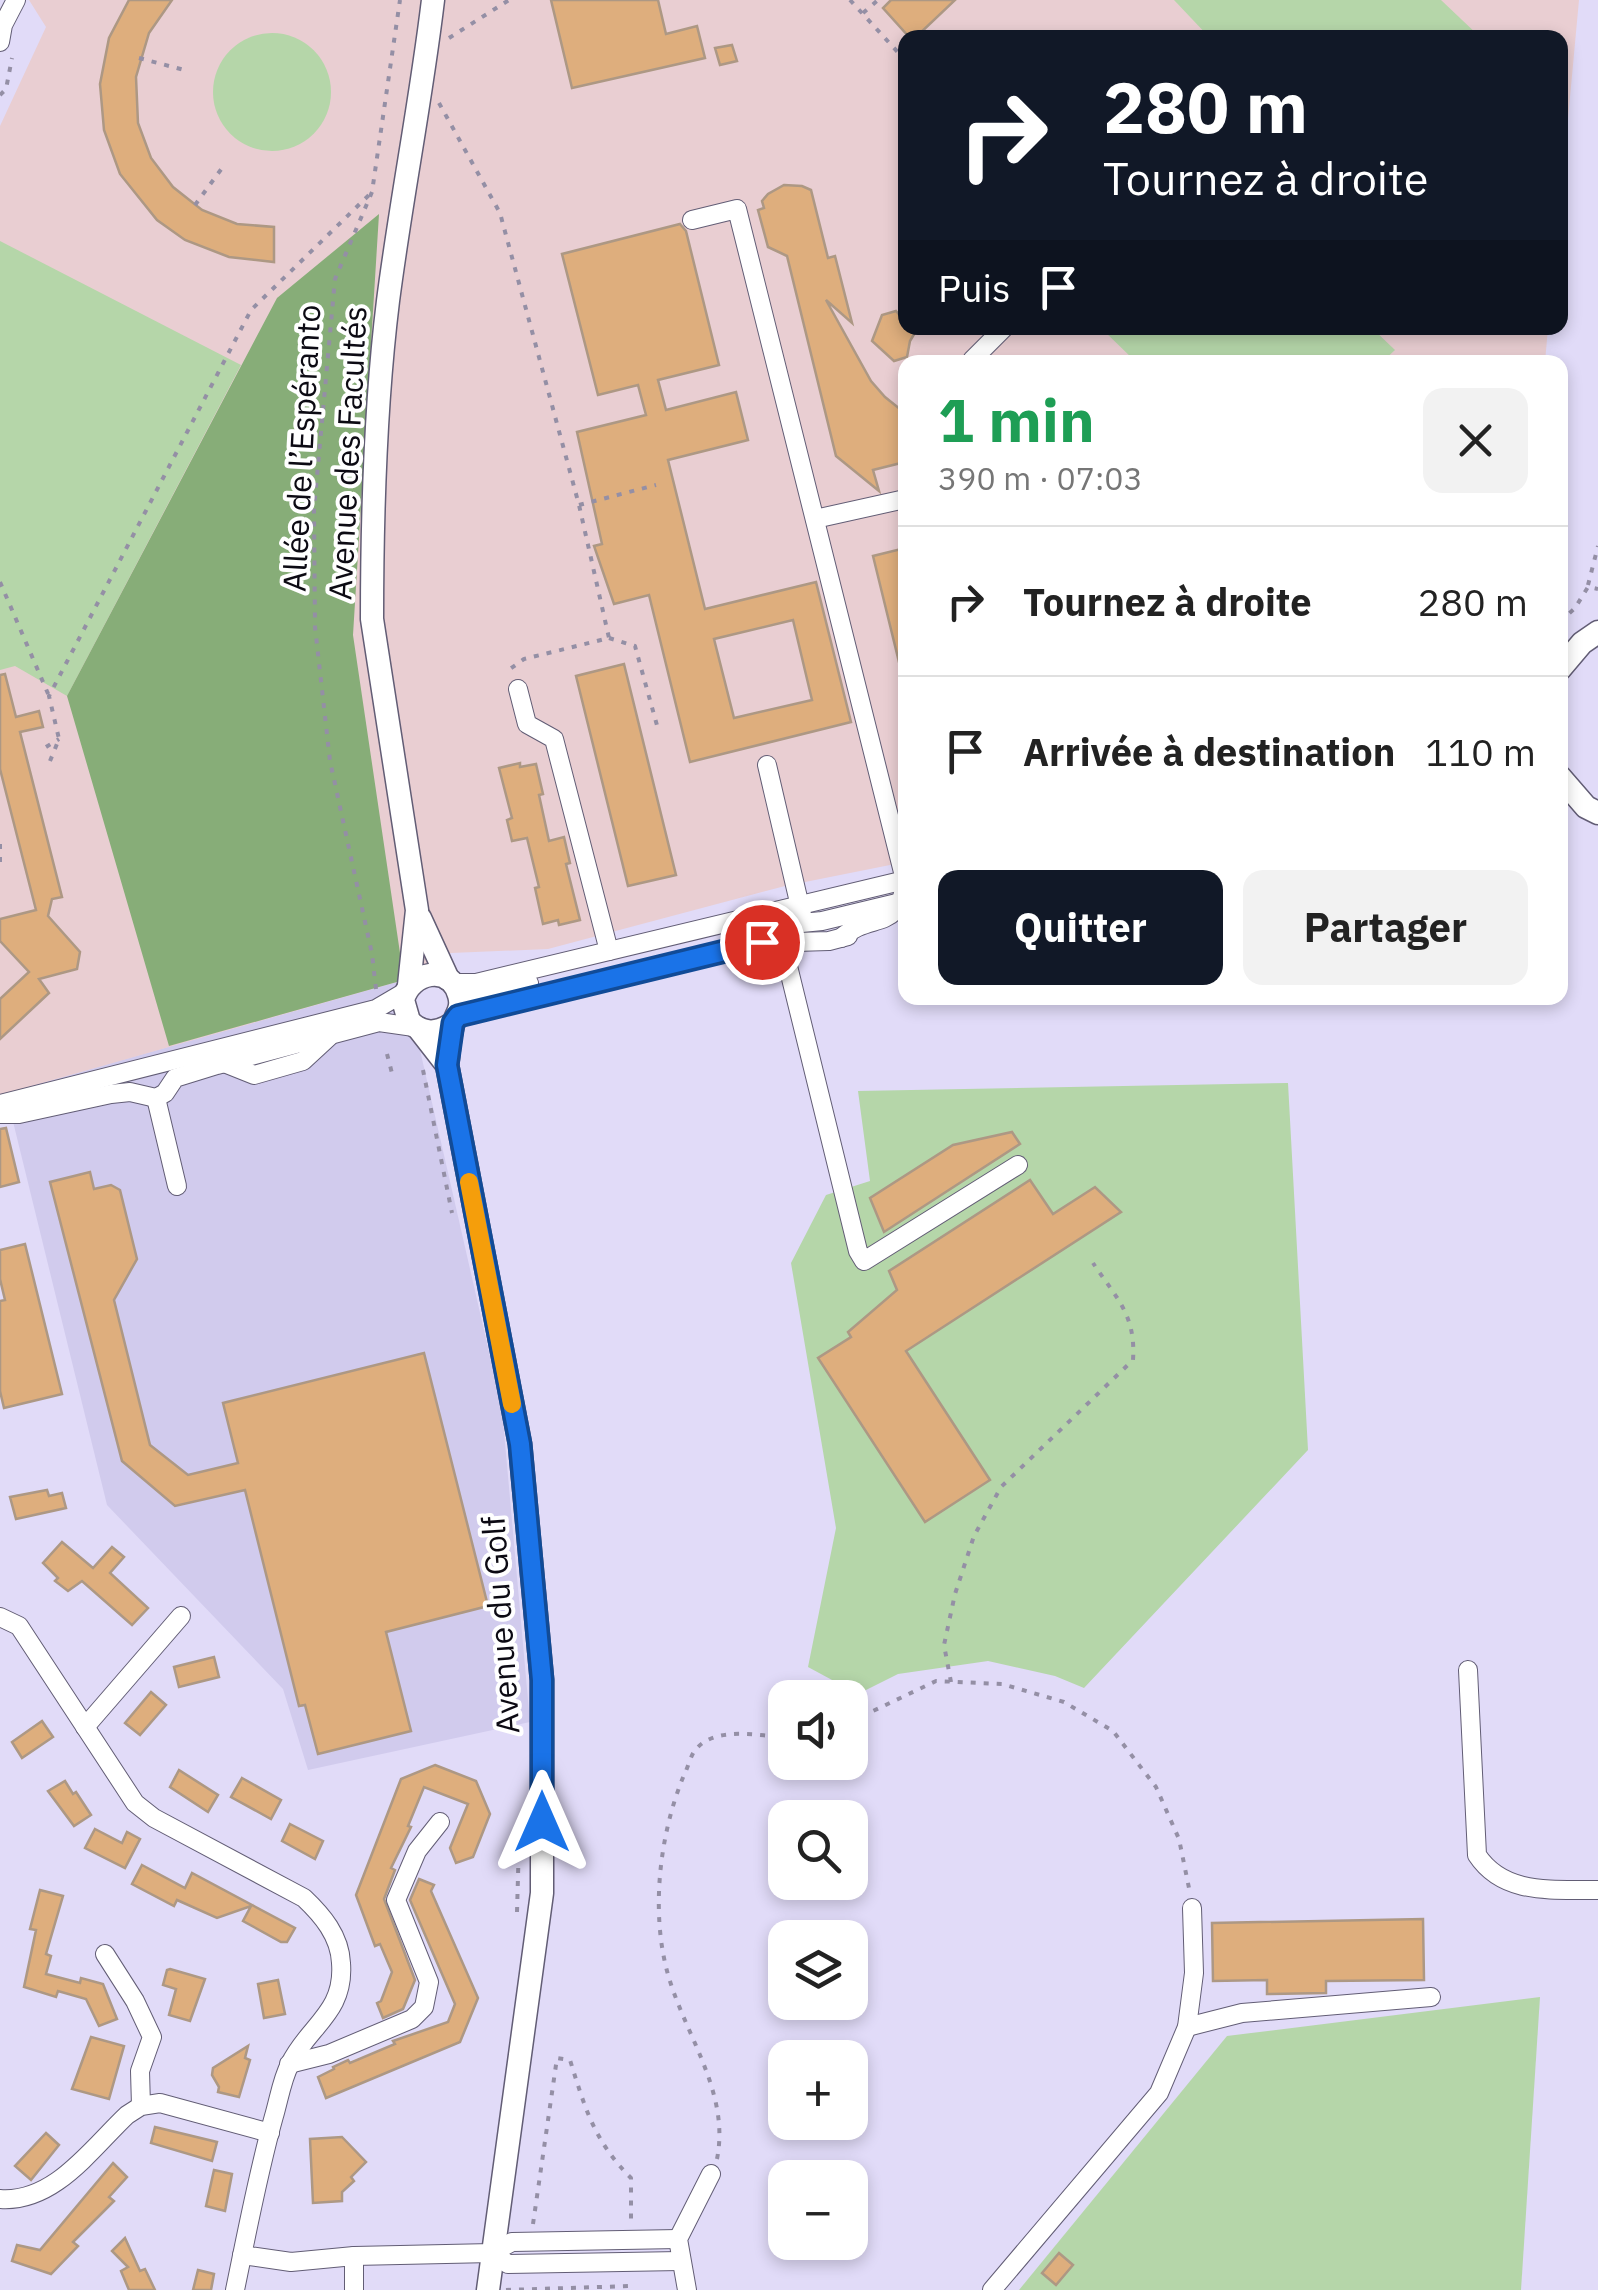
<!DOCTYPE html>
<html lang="fr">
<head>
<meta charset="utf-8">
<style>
  body { margin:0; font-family:"IBM Plex Sans",sans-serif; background:#f2f2f2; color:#222; height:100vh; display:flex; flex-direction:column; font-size:38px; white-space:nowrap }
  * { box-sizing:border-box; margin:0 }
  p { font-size:32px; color:#767676 }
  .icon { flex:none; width:55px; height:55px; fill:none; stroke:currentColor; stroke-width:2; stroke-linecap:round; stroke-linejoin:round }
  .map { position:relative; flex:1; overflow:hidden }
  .side { position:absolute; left:898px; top:355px; width:670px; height:650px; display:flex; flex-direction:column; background:#fff; border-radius:20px; box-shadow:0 5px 15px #0003 }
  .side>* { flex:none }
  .banner { position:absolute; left:898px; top:30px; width:670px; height:305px; border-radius:20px; box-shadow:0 5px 15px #0003; background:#111827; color:#fff; overflow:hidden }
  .buttons { position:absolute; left:768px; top:1680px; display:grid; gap:20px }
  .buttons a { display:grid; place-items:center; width:100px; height:100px; border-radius:20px; background:#fff; box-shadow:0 5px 15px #0003; font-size:50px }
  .pin { position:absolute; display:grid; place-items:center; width:85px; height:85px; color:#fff; margin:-42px; border:5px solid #fff; border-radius:50%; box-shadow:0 2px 10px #0007 }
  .me { position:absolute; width:110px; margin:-55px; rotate:0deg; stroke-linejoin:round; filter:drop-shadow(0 0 8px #0008) }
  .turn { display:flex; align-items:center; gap:35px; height:210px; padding:0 40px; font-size:45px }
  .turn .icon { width:130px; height:130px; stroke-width:2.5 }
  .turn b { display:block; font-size:70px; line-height:85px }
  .then { display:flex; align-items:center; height:95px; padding:0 40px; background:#0003; gap:20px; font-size:38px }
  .round { display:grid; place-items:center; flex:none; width:105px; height:105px; border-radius:20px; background:#f2f2f2 }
  .head { display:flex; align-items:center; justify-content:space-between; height:170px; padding:0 40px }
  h1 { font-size:60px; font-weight:800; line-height:75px; color:#1e9e55 }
  .button { display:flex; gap:20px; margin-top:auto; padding:20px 40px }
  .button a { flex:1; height:115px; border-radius:20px; background:#111827; color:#fff; font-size:40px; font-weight:800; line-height:115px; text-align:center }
  .button a+a { background:#f2f2f2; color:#222 }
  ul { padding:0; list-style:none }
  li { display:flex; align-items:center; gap:30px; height:150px; padding:0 40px; border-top:2px solid #e0e0e0 }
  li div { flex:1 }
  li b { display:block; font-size:38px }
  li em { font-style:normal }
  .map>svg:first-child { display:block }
  .built { fill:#d1cbed }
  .education { fill:#e9ced2 }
  .green { fill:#b5d6a9 }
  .forest { fill:#87ad78 }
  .building { fill:#deae7d; stroke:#ad9884; stroke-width:2.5; fill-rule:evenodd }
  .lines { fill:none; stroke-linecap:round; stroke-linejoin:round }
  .minor-casing { stroke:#625d75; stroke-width:20 }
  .major-casing { stroke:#625d75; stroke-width:25 }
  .path { stroke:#948fa5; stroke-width:4; stroke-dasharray:5 8; stroke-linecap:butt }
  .minor { stroke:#fff; stroke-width:18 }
  .major { stroke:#fff; stroke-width:22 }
  .route-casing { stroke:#114b97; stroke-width:25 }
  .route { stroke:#1a73e8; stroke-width:18 }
  .slow { stroke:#f59e0b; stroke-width:18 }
  .labels { text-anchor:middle; stroke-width:8; stroke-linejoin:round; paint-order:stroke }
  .street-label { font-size:32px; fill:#0c0a13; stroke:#fff }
</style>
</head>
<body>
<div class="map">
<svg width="1598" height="2290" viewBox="0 0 1598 2290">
  <rect width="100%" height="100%" fill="#e1dbf8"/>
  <path class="built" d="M404,980L502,1409L530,1722L308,1770L283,1689L107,1505L6,1093Z"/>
  <path class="education" d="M29,0H1579L1560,205V38H905V328H1548L1545,362H905V862L785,886L548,949L451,953L404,980L0,1095V126L46,27Z"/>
  <g class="green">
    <path d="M1174,0H1441L1480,37H1209Z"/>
    <circle cx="272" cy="92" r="59"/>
    <path d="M0,241L241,365L67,696L15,666L0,670Z"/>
    <path d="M1101,328H1372L1395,350L1382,362H1136Z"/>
    <path d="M1288,1083L1308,1450L1084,1688L1055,1676L988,1661L898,1674L858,1694L808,1667L836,1528L791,1263L826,1195L870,1181L858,1091Z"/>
    <path d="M1540,1997L1521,2290H1019L1227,2036Z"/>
  </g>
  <path class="forest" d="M379,214L353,635L404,980L169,1046L67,696L277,298Z"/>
  <g class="building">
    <path d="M129,0H172L149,33L136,77L138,123L151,158L173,187L202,210L237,224L274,227V262L229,257L185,240L157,220L120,174L104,130L100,84L109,38Z"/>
    <path d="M551,0H658L666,34L697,26L705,58L572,88Z"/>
    <path d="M891,0H955L915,38H910L883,8Z"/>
    <path d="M732,45L737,61L720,65L715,48Z"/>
    <path d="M784,185L802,186L811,190L828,258L835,256L852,323L826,300L871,381L885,397L905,413V462L873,470L879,491L836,456L787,256L768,247L758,210L764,208L762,201L768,194Z"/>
    <path d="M680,224L686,231L719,365L658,380L666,410L736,392L748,440L668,460L705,609L816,582L851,722L690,762L649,595L614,604L594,546L602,544L577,432L646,415L638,385L598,395L562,254ZM793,620L812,700L734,718L714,639Z"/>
    <path d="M896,311L904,320L905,328L916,331L910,341L907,357L894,361L872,341L882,315Z"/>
    <path d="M905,548V661L899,662L873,556Z"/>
    <path d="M624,664L676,875L628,886L576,676Z"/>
    <path d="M5,674L16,717L39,711L43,727L20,732L62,897L52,899L48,916L80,952L77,969L39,979L49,993L0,1039V999L29,972L0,941V919L36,910L0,769V675Z"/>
    <path d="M520,763V767L536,764L543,794L539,795L549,841L564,837L570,863L566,864L580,920L559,925L558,920L543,924L535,888L539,887L527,838L512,841L507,820L512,818L499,768Z"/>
    <path d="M6,1128L19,1182L0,1187V1129Z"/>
    <path d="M1012,1132L1020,1144L884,1232L870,1198L953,1145Z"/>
    <path d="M90,1172L94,1189L111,1185L120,1190L137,1259L114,1300L150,1445L188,1475L238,1463L223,1403L424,1353L488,1606L386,1632L411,1731L318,1754L305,1705L299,1706L245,1490L175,1506L122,1461L50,1182Z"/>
    <path d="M1030,1180L1053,1214L1095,1187L1121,1212L906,1351L990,1480L925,1522L818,1358L851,1337L848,1332L897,1290L889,1271Z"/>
    <path d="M25,1244L62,1394L4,1408L0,1391V1301L5,1300L0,1279V1250Z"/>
    <path d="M47,1490L49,1496L62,1493L66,1508L16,1519L10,1497Z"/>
    <path d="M62,1542L93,1568L112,1547L124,1557L110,1573L148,1608L132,1625L82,1581L68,1591L55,1581L58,1578L43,1563Z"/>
    <path d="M214,1657L219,1677L179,1687L174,1667Z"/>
    <path d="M151,1692L166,1705L140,1735L125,1723Z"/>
    <path d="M42,1721L53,1737L22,1758L12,1742Z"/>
    <path d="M435,1765L476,1781L490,1814L473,1857L456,1863L450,1848L468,1804L424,1787L408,1826L411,1827L391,1868L395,1870L384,1899L415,1980L403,2009L383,2018L377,2003L381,2001L392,1972L380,1944L375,1946L356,1895L401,1779Z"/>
    <path d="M179,1770L218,1795L208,1812L170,1787Z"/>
    <path d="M242,1778L281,1800L271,1819L231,1797Z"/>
    <path d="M65,1781L73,1794L76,1792L91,1815L74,1826L48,1791Z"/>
    <path d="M290,1824L323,1841L315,1859L282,1841Z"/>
    <path d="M95,1829L122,1843L127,1832L140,1839L125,1868L85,1848Z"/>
    <path d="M142,1865L185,1888L192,1873L295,1928L287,1942H281L243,1921L251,1906L217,1918L177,1900L174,1906L132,1884Z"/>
    <path d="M419,1879L434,1885L431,1891L478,1998L460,2042L326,2098L318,2077L334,2069L333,2067L348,2060L350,2063L395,2044L393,2041L448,2022L455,2004L410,1900Z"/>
    <path d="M40,1890L63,1896L46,1954L51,1956L46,1974L80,1983L81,1978L103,1984L117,2019L99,2026L86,1999L58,1991L56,1997L24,1987L36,1930L30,1929Z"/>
    <path d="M1423,1919L1424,1980L1326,1981V1993L1267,1994V1980L1213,1981L1212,1923Z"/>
    <path d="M170,1969L205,1979L190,2021L169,2015L176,1989L163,1985L167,1970Z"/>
    <path d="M278,1980L285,2014L264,2018L258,1984Z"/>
    <path d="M91,2037L124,2046L109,2099L72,2089Z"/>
    <path d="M248,2046L245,2058L250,2060L239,2097L218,2092L219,2087L212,2075L213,2068Z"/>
    <path d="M155,2127L217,2142L212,2161L151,2143Z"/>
    <path d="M46,2133L59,2145L31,2180L15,2166Z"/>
    <path d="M342,2137L366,2162L351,2177L354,2181L342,2192V2201L313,2203L310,2139Z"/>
    <path d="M113,2163L127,2177L109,2197L114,2201L73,2242L78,2246L51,2274L12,2261L17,2245L40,2250Z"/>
    <path d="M214,2170L232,2174L225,2211L206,2206Z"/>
    <path d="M125,2238L140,2271L145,2269L155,2290H129L121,2271L128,2267L112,2251Z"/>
    <path d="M1059,2253L1073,2265L1056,2285L1042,2273Z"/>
    <path d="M198,2270L214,2274L211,2290H193Z"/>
  </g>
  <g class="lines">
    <g class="minor-casing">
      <g id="minor">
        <path d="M0,42L3,25L16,0"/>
        <path d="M692,220L737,209L905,880C901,933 871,911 841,938"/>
        <path d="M972,360L1004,328"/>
        <path d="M815,519L905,499"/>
        <path d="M518,689L527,724L554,739L609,951"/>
        <path d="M767,765L802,915"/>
        <path d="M743,929L822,921L905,901"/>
        <path d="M762,943L784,950L858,1251L864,1261L1018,1165"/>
        <path d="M452,983H476L905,880"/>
        <path d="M460,998L529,983"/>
        <path d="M458,1015L762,943L829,941L848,936"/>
        <path d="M224,1063L254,1075L303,1061L329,1037"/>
        <path d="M156,1098L177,1186"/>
        <path d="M0,1104L376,1009L405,992"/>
        <path d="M0,1114H19L111,1094L130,1092L156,1098L165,1093L175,1078L217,1065L379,1022L414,1027"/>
        <path d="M0,1617L19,1626L135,1803L154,1818L304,1898C322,1915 340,1936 341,1963C345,2013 308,2026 290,2064C282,2079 279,2099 274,2116C258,2173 247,2232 235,2290"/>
        <path d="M1468,1670L1477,1855C1504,1896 1554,1889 1598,1890"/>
        <path d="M85,1727L181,1616"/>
        <path d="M105,1954L135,2001L152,2037L140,2071L141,2106"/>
        <path d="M1187,2027L1242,2013L1431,1997"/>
        <path d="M289,2064L329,2054L412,2019L424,2007L429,1982L396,1900L417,1851L440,1822"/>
        <path d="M0,2199C54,2203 91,2149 127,2115L141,2106L160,2103L270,2133"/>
        <path d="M492,2253L508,2264L680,2261"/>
        <path d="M242,2255L291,2262L354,2256L492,2253L512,2242L678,2239"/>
        <path d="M354,2256V2290"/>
        <path d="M687,2290L678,2239L711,2174"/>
        <path d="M992,2290L1159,2093L1187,2027L1194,1973L1192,1908"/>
      </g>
    </g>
    <g class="major-casing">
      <g id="major">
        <path d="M1560,669L1582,643L1598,632"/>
        <path d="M1560,777L1586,807L1598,813"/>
        <path d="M420,918L448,979"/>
        <path d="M409,985L417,910L372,619C372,513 375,406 388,301C401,200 421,101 433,0"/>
        <path d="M419,1029L447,1065L520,1444L542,1680V1893L488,2290"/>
        <path d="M447,1065C449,1052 449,1038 453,1025C456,1014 463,1008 459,995C450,963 410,972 403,1000L409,1021C423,1035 438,1034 453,1023"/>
      </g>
    </g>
    <g class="path">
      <path d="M850,0L905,60"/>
      <path d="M863,13L878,0"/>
      <path d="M449,38L509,0"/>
      <path d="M139,58L188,71"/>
      <path d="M0,95L6,89L12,58"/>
      <path d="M439,103L500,213L579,505L609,638L524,659L510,669L511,673"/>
      <path d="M195,205L225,164"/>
      <path d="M579,505L656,485"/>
      <path d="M0,582L49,696"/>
      <path d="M1588,585L1598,546"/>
      <path d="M1560,622L1575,608L1588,587L1598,589"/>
      <path d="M609,638L635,646L658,729"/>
      <path d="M46,747L59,739"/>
      <path d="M50,761L59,739L49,696L251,310L370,194"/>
      <path d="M0,844V863"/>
      <path d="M376,989L372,954L330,761L315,627L314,509L335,279L372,192L400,0"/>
      <path d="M387,1054L393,1077"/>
      <path d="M423,1070L452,1213"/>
      <path d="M951,1682L944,1645L955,1594L974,1536L1001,1487L1133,1360C1136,1315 1117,1299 1093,1263"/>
      <path d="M850,1722L936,1681L1002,1684L1064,1702L1113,1731L1156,1787L1179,1839L1190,1893"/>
      <path d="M517,1912L519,1841"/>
      <path d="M717,2159C730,2094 687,2038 669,1978C650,1915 659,1835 684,1775C688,1768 691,1753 697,1748C717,1726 759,1736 785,1737"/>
      <path d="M533,2224L557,2058L570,2060C585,2108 594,2141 631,2178V2220"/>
      <path d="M506,2290L631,2286"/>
    </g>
    <use href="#minor" class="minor"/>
    <use href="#major" class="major"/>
  </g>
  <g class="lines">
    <g class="route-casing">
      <path id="route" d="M542,1822V1680L520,1444L447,1065L453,1023L458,1016L762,942"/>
    </g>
    <use href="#route" class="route"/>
    <path class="slow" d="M469,1182L512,1404"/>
  </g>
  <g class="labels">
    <g class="street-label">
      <text transform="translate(302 448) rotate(-87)" y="11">Allée de l’Espéranto</text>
      <text transform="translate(348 453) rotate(-87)" y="11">Avenue des Facultés</text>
      <text transform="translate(501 1625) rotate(-94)" y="11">Avenue du Golf</text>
    </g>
  </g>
</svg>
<div class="buttons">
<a><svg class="icon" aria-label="sound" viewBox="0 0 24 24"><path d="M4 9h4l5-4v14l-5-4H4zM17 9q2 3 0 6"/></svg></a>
<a><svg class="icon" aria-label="search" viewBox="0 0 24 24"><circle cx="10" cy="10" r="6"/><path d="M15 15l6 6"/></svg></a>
<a><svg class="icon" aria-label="layers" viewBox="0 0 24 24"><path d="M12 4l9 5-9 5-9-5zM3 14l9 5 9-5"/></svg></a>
<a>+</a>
<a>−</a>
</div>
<div class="pin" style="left:762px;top:942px;background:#d93025"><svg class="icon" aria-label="arrive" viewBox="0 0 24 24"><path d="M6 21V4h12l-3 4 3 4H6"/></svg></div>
<svg class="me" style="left:542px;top:1822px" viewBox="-20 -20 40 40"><path d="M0-17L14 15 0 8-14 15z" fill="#1a73e8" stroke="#fff" stroke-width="4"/></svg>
<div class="banner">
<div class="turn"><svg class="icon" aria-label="right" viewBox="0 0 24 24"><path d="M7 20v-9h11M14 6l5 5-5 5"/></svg><div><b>280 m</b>Tournez à droite</div></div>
<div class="then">Puis<svg class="icon" aria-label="arrive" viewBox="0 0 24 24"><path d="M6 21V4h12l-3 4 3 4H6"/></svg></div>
</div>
<section class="side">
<div class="head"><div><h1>1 min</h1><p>390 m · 07:03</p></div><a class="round"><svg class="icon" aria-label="close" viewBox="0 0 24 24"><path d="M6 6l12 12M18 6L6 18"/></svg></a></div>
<ul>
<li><svg class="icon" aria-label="right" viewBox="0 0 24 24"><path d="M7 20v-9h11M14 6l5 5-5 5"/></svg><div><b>Tournez à droite</b></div><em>280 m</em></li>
<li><svg class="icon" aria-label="arrive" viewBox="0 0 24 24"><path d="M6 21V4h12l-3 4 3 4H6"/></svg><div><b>Arrivée à destination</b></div><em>110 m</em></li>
</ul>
<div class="button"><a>Quitter</a><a>Partager</a></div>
</section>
</div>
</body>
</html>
